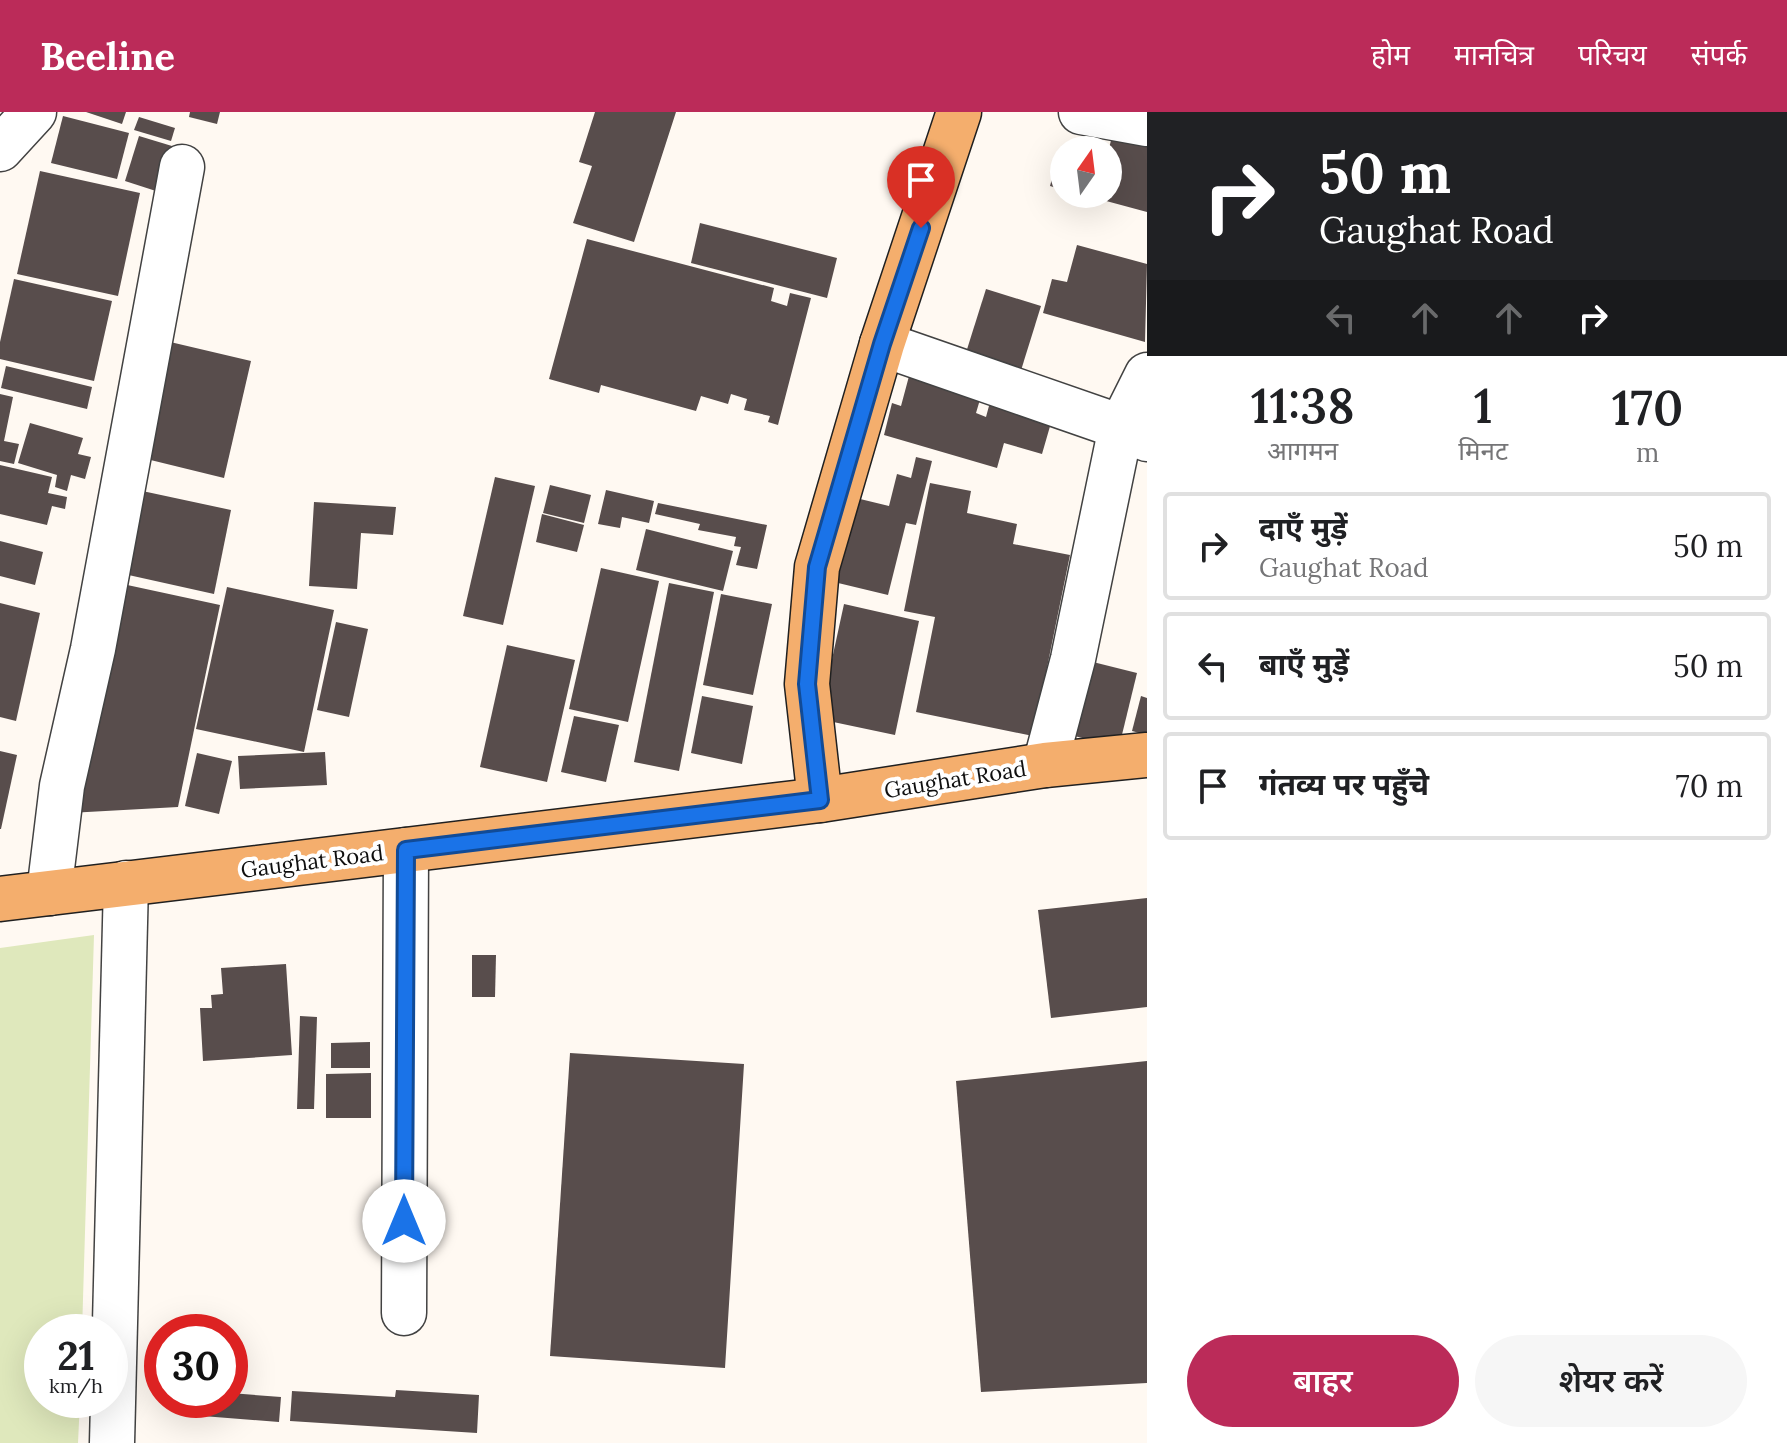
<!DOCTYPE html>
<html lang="hi">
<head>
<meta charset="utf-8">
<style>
  body { margin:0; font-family:Lora,"Noto Sans Devanagari",serif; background:#f6f6f6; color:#202124; height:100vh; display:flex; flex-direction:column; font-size:30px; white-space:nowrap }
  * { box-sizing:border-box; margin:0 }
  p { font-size:26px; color:#757577 }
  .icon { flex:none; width:44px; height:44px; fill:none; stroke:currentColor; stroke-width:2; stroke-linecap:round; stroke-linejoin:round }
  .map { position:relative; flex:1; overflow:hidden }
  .sheet { display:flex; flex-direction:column; background:#fff; width:640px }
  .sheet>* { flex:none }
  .guide { background:#202124; color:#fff; overflow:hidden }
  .needle { width:52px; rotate:14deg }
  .fabs { position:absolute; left:1050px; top:24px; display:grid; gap:16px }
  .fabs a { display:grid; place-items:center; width:72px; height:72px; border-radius:50%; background:#fff; box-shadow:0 8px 32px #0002; font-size:40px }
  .speed { position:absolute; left:24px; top:1202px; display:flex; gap:16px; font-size:40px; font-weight:700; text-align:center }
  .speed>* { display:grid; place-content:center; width:104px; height:104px; border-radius:50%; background:#fff; box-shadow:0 8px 32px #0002; line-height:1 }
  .speed small { font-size:20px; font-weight:400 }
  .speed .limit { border:12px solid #d22; background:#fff; color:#111 }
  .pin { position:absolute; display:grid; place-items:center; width:68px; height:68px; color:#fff; margin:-82px -34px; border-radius:50% 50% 50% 0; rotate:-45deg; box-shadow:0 0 8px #0007 }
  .pin .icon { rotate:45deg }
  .me { position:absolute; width:88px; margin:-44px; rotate:0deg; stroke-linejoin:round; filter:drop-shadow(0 0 6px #0008) }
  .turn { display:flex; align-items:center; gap:28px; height:168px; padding:0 40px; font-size:36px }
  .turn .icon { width:104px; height:104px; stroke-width:2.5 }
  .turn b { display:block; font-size:56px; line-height:68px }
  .lanes { display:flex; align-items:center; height:76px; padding:0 40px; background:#0003; justify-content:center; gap:40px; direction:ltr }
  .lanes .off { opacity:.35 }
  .eta { display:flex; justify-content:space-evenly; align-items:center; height:136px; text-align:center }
  .eta b { font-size:48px; font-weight:600; line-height:56px }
  .cta { display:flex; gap:16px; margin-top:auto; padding:16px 40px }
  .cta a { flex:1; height:92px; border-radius:48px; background:#bb2b59; color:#fff; font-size:32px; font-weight:600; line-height:92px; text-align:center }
  .cta a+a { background:#f6f6f6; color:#202124 }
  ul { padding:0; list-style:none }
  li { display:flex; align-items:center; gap:24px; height:108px; margin:0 16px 12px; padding:0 24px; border:4px solid #e0e0e0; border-radius:8px }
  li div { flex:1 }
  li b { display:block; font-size:30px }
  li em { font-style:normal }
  header { display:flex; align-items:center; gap:48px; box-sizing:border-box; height:112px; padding:0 40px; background:#bb2b59; color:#fff }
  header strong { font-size:38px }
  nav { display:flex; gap:44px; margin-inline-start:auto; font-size:28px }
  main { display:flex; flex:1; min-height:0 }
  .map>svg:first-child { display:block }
  .green { fill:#dfe8bc }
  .building { fill:#584d4c }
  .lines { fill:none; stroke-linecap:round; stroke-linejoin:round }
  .minor-casing { stroke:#424242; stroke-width:47 }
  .major-casing { stroke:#202020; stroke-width:47 }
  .minor { stroke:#fff; stroke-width:44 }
  .major { stroke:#f4ae6d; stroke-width:44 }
  .route-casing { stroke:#114b97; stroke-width:20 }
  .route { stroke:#1a73e8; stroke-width:14 }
  .labels { text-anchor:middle; stroke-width:8; stroke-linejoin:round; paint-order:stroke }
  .street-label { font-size:22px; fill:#0f0f0f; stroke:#fff }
</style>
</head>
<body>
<header>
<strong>Beeline</strong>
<nav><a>होम</a><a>मानचित्र</a><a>परिचय</a><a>संपर्क</a></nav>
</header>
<main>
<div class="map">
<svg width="1147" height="1331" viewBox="0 0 1147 1331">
  <rect width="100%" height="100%" fill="#fff9f2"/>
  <path class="green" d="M94,823L82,1220H42V1288H80L78,1331H0V836Z"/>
  <g class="building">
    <path d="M86,0H126L122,12Z"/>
    <path d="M190,0H220L217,12L189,5Z"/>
    <path d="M595,0H676L634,130L573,111L592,54L579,50Z"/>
    <path d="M63,4L129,21L117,67L51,51Z"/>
    <path d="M139,5L175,16L171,29L134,18Z"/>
    <path d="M1114,17L1147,25V100L1084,83L1108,82V40Z"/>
    <path d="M139,24L172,34L159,80L125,69Z"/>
    <path d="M1060,38L1064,39V78L1050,74Z"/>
    <path d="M40,59L140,81L118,184L17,162Z"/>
    <path d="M700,111L837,146L827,186L691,151Z"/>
    <path d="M587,127L774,176L771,189L787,194L790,181L811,186L778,313L768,310L770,304L744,298L747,287L731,282L728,292L701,284L696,299L601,273L599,281L549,267Z"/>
    <path d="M1077,133L1147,152L1145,230L1043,201L1052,167L1067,170Z"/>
    <path d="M14,167L112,189L94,269L0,247V230Z"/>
    <path d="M986,177L1041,194L1018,268L963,250Z"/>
    <path d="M149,225L251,249L224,366L122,341Z"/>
    <path d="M912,253L984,274L976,301L986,305L993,279L1055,297L1042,342L1004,331L997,356L884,323L892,291L901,294Z"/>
    <path d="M6,254L92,275L87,297L1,276Z"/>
    <path d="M0,282L13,285L4,329L19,332L14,352L0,349Z"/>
    <path d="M30,311L83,326L78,342L91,345L85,367L71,363L67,379L55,375L57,363L18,351Z"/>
    <path d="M916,345L932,349L916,413L906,411L888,483L834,470L856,386L889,394L897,362L911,366Z"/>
    <path d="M0,353L52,365L48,381L67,385L65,397L52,394L47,413L0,402Z"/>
    <path d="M495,365L535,374L503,513L463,504Z"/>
    <path d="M930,371L971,379L967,401L1017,412L1013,432L1070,443L1033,624L916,600L935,505L904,499Z"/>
    <path d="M550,373L591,383L584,411L543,401Z"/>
    <path d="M133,377L231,398L214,482L115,460Z"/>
    <path d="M606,378L654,389L649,411L622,405L620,416L598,412Z"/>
    <path d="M314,390L396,395L393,423L361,421L357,477L309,474Z"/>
    <path d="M658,391L767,413L757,457L736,453L741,435L734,434L736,425L698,418L700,412L655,402Z"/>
    <path d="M542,402L584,413L577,440L536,430Z"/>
    <path d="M646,417L733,439L723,479L636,458Z"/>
    <path d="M0,429L43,440L35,473L0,464Z"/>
    <path d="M601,456L659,469L628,610L569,597Z"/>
    <path d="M118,471L220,493L178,695L69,701Z"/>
    <path d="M669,471L714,480L679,659L634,650Z"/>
    <path d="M227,475L334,498L304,640L196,617Z"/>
    <path d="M721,482L772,492L753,583L703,573Z"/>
    <path d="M0,491L40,501L16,609L0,605Z"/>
    <path d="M844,492L919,509L895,623L819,607Z"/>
    <path d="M336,510L368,517L349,605L317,598Z"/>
    <path d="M507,533L575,548L547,670L480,655Z"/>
    <path d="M1077,546L1137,561L1119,635L1058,620Z"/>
    <path d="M702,584L753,594L742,652L691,641Z"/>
    <path d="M1141,584L1147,586V623L1132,619Z"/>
    <path d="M574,604L619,613L606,670L561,660Z"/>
    <path d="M0,639L17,643L1,717H0Z"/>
    <path d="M325,640L327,673L240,677L238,644Z"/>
    <path d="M197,641L232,649L219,702L185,694Z"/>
    <path d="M1147,786V895L1051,906L1038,798Z"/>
    <path d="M472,843H496L495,885H472Z"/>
    <path d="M286,852L292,943L203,949L200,896H212L211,883L223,882L221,856Z"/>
    <path d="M300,904L317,905L314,997H297Z"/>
    <path d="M370,930V956H331V931Z"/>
    <path d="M570,941L744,952L725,1256L550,1244Z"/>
    <path d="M1147,949V1271L981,1280L956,969Z"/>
    <path d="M371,961V1006H326V962Z"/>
    <path d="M396,1278L479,1283L477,1321L290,1309L292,1279L395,1285Z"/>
    <path d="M230,1281L281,1285L279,1310L190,1303L192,1288H230Z"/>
  </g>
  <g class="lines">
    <g class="minor-casing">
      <g id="minor">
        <path d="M1081,0L1147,12"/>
        <path d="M0,37L34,0"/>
        <path d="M882,232L1121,315L1147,327"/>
        <path d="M1045,653L1073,547L1121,315L1147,263"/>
        <path d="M49,781L62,674L93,537L182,55"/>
        <path d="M404,1201L406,738"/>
        <path d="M112,1331L126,771"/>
      </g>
    </g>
    <g class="major-casing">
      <g id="major">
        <path d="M820,688L807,572L817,455L882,232L959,0"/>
        <path d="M0,787L820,688L1045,653L1147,643"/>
      </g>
    </g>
    <use href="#minor" class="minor"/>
    <use href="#major" class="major"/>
  </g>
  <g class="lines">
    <g class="route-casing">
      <path id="route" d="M404,1109L406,738L820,688L807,572L817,455L882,232L921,116"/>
    </g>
    <use href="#route" class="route"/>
  </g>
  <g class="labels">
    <g class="street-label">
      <text transform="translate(955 667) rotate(-9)" y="8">Gaughat Road</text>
      <text transform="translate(312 749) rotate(-7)" y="8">Gaughat Road</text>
    </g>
  </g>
</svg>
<div class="fabs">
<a><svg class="needle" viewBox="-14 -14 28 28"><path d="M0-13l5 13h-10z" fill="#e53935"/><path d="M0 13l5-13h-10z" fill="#757577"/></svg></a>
</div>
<div class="speed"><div>21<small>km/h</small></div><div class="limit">30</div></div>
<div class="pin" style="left:921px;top:116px;background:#d93025"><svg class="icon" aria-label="arrive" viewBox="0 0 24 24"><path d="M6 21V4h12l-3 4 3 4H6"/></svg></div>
<svg class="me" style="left:404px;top:1109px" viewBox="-20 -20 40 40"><circle r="19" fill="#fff"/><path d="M0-13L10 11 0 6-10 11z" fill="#1a73e8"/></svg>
</div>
<section class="sheet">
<div class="guide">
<div class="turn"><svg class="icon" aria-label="right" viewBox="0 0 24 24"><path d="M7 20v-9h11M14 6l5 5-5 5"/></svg><div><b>50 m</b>Gaughat Road</div></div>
<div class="lanes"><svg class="icon off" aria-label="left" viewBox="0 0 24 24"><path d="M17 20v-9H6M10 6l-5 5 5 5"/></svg><svg class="icon off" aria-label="ahead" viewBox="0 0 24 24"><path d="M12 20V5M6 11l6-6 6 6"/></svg><svg class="icon off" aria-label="ahead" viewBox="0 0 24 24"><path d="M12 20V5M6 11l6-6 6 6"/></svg><svg class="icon" aria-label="right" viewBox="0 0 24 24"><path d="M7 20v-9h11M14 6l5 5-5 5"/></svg></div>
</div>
<div class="eta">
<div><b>11:38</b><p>आगमन</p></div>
<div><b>1</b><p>मिनट</p></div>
<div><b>170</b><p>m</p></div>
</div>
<ul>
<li><svg class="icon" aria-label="right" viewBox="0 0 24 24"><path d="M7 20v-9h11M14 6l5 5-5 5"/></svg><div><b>दाएँ मुड़ें</b><p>Gaughat Road</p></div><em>50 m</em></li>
<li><svg class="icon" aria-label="left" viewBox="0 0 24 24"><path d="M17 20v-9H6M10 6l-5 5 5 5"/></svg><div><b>बाएँ मुड़ें</b></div><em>50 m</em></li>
<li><svg class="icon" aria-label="arrive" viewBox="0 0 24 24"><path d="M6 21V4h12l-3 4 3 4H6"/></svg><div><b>गंतव्य पर पहुँचे</b></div><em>70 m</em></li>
</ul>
<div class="cta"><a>बाहर</a><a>शेयर करें</a></div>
</section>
</main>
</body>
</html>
